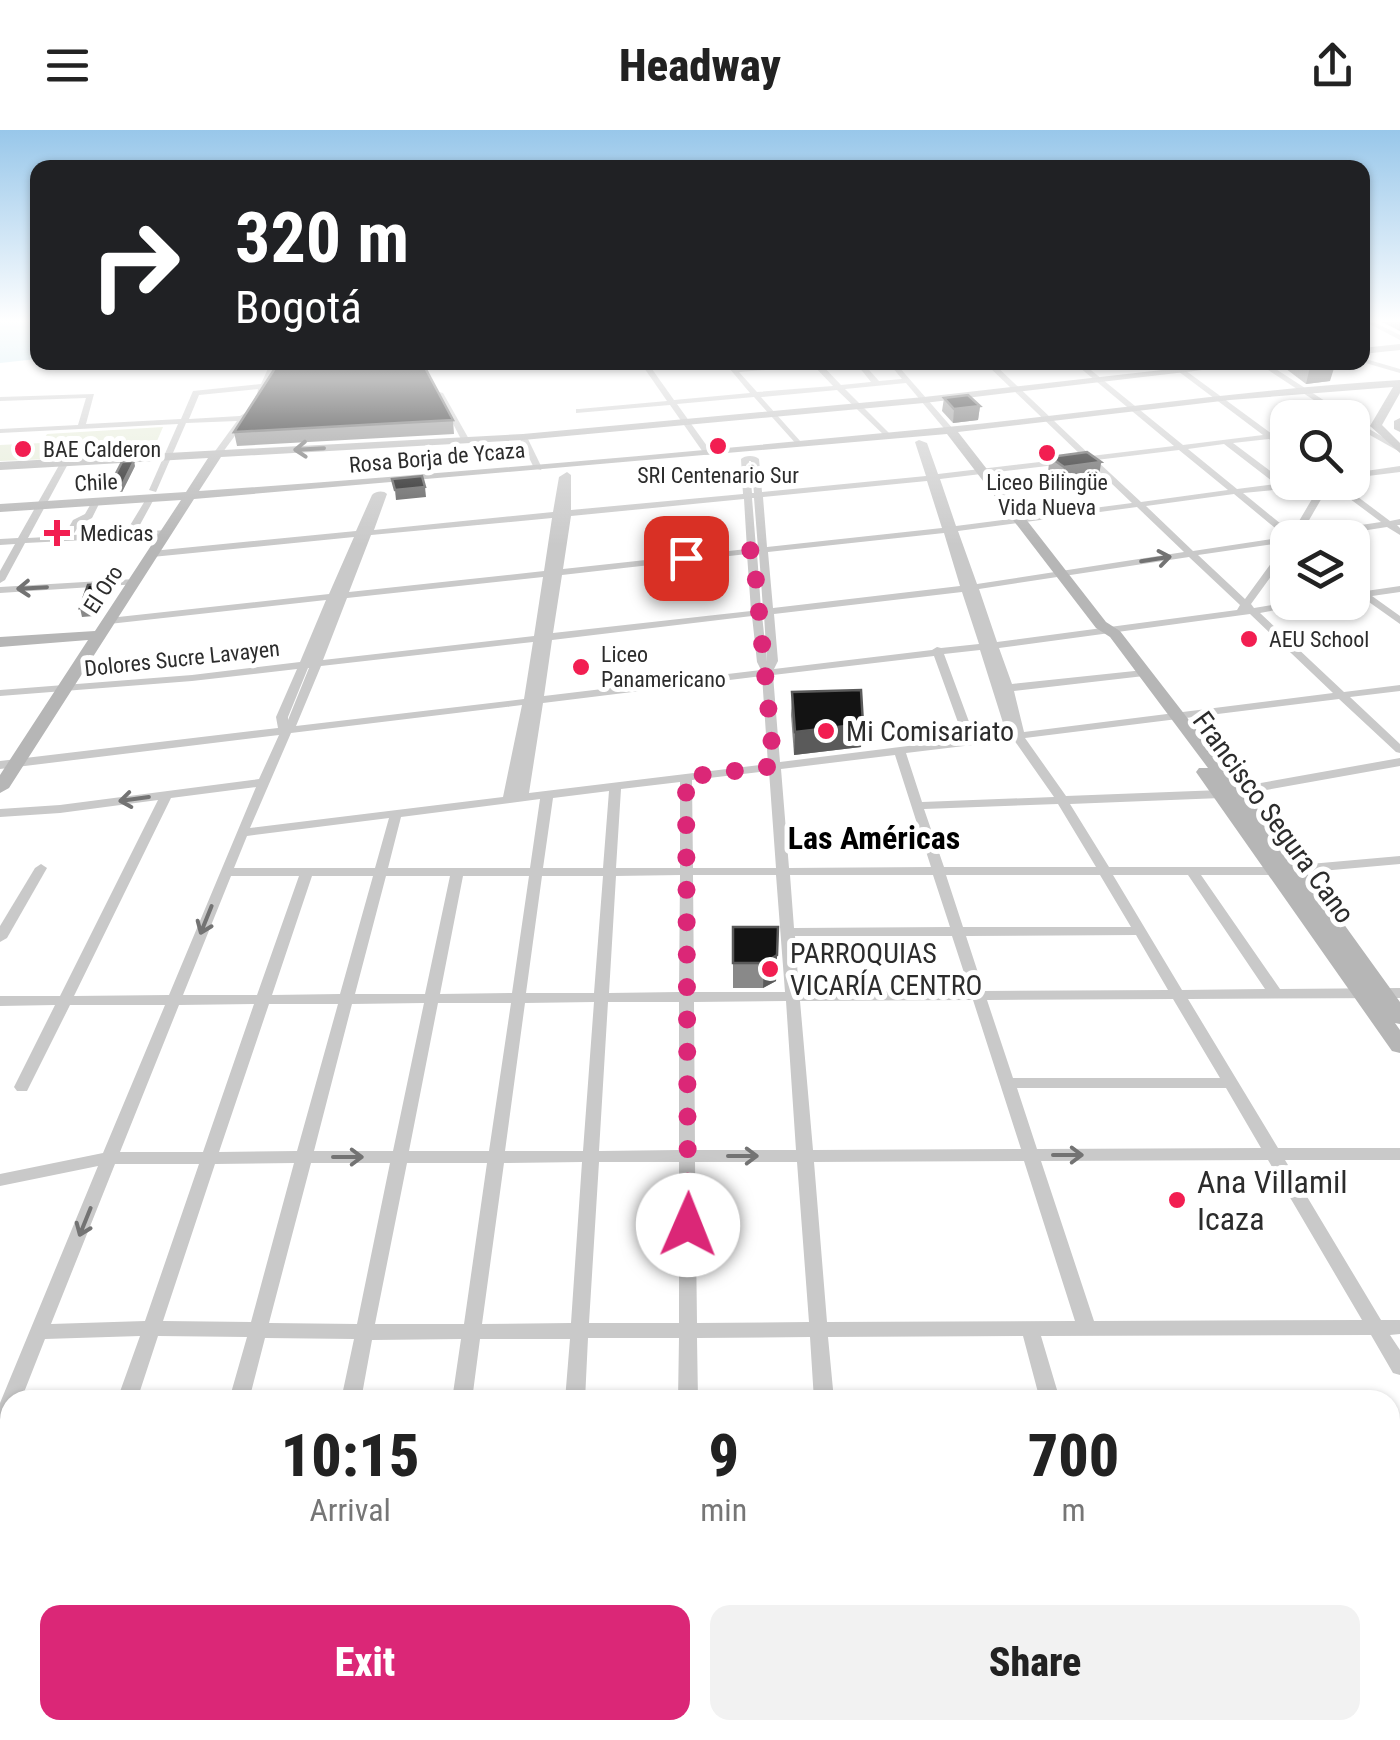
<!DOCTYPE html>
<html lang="en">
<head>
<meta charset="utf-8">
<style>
  body { margin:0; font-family:"Roboto Condensed",sans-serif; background:#f2f2f2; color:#222; height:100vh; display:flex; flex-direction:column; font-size:38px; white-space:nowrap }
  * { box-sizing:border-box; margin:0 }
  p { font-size:32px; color:#767676 }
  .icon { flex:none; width:55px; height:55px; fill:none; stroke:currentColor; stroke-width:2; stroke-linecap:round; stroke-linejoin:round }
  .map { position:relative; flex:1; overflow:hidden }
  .drawer { position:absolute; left:0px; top:1260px; width:1400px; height:350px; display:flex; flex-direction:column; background:#fff; border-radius:30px 30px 0 0; box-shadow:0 2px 8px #0004 }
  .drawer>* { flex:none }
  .guide { position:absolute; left:30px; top:30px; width:1340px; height:210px; border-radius:20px; box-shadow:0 2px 8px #0004; background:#202124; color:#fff; overflow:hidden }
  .controls { position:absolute; left:1270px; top:270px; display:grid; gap:20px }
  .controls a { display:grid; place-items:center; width:100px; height:100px; border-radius:20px; background:#fff; box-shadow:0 2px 8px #0004; font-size:50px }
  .pin { position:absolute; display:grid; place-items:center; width:85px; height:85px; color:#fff; margin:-42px; border-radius:20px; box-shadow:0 5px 15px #0006 }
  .me { position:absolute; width:110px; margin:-55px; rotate:1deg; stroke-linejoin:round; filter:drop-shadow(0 0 8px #0008) }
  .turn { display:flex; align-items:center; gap:35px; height:210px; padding:0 40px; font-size:45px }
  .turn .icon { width:130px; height:130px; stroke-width:2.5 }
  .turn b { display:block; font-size:70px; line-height:85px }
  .eta { display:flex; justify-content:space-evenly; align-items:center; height:170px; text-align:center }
  .eta b { font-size:60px; font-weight:800; line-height:70px }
  .primary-button { display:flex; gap:20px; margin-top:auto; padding:20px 40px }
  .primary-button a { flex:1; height:115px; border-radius:20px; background:#db2777; color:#fff; font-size:40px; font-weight:800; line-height:115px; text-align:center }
  .primary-button a+a { background:#f2f2f2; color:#222 }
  header { display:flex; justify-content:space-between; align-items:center; height:130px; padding:0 40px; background:#fff; font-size:45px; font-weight:800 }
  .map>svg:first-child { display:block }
  .green { fill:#e5ebd7 }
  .water { fill:#c1e3ed }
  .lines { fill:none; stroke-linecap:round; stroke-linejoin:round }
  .street { fill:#c9c9c9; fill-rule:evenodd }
  .secondary { fill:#b6b6b6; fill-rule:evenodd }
  .primary { fill:#a4a4a4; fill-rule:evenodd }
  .wall { fill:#898989 }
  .shaded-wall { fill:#5a5a5a }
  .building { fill:#131313; stroke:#5a5a5a; stroke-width:2.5 }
  .oneway { stroke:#6a6a6a }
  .oneway2 { stroke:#737373 }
  .route { stroke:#db2777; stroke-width:18; stroke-dasharray:0 32.4 }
  .poi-dot { fill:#f21e51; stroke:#fff; stroke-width:4 }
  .labels { text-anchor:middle; stroke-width:10; stroke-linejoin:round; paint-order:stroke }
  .far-poi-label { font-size:22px; fill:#2c2c2c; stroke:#fff; text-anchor:start }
  .far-street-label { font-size:22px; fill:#2c2c2c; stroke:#fff }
  .poi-label { font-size:28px; fill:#2c2c2c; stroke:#fff; text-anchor:start }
  .street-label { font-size:28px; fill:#2c2c2c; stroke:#fff }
  .quarter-label { font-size:32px; font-weight:bold; fill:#000; stroke:#fff }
  .near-poi-label { font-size:32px; fill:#2c2c2c; stroke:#fff; text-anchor:start }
</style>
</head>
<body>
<header><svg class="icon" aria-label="menu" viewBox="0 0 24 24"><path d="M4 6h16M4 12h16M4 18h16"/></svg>Headway<svg class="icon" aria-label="share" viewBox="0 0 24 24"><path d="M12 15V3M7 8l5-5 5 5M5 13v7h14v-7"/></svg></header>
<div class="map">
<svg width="1400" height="1610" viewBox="0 0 1400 1610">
  <rect width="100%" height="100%" fill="#fff"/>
  <path class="green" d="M163,297L151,325L0,331V315L42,313L47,304Z"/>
  <path class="water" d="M0,190H37V229L0,233Z"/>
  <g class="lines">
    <g class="street">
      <path d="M1362,190H1370L1400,205V210Z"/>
      <path d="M1362,228L1400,239V243L1362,232Z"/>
      <path d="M271,232H278L263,265H257L258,259L199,265L189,289L240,286L245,283L249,285L248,288L220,326H217L213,324L237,291L186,293L156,362L149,360L178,294L0,303V299L78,295L86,268L0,271V267L94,264L86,294L181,289L193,261L261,254Z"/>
      <path d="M640,232H647L674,270L750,263L724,232H731L736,238L819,232L841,255L871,252L855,232H862L879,251L902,249L888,232H921L899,237L954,300L947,302L906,253L845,259L890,304V308H887L837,260L761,267L801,312L802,314L798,316L754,267L677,274L712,323L708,325H705L670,275L576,283V279H579L667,271ZM814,236L833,256L757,262L739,242Z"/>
      <path d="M984,232H992L1091,326L1174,316L1073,232H1081L1183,315L1263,305L1166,232H1174L1272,304L1288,302V306L1278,308L1288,315V321L1269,309L1233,313L1285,352H1311L1284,359L1243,363L1292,403L1322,352H1338L1390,391L1400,389V395H1397L1400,398V405L1387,397L1316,408H1288V412L1198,425L1245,469L1285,414L1288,413V423L1251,474L1254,478L1289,472H1318L1260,483L1344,562L1400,555V561L1350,567L1400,614V623L1396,622L1339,569L1025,608L1066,666L1221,660L1400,628V636L1221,668L1070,674L1109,737H1276L1400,726V734L1276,745H1201L1280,859L1400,858V868L1188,869L1278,1018H1400V1030H1285L1381,1190H1400V1204L1390,1205L1400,1220V1245L1393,1243L1371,1205L1041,1206L1060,1270H1040L1023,1206L828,1207L834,1270H814L810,1207L697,1208L698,1270H678L679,1208H588L585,1270H565L570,1209H480L472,1270H452L461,1209L372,1210L361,1270H341L354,1209L265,1208L249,1270H229L247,1207L158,1206L137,1270H117L140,1206L45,1209L21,1270H10V1295L7,1302L0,1304V1273L98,1036L0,1056V1044L103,1023L165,875H70L27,961H17L14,957L55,875L0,876V866H60L158,670L60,683L0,687V679L60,675L259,649L279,605L0,639V631L278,598L276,587L297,539L192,551L0,566V560L192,545L300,532L326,470L109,494L104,491L109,488L329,464L354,407L152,427L147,424L152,421L356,401L372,365C375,361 384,360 387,364L374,400L553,382L559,347L567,342L571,345V380L743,364L741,329C745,325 755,325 759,329L762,362L926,346L915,312L919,310L927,313L938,344L1083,327ZM1224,314L1276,354L1237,359L1188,319ZM1179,320L1228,360L1141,372L1096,330ZM749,331H751L754,363H752ZM1088,331L1132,373L956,396L940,349ZM927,351L942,398L767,417L763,367ZM1330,354L1381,392L1301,404ZM1234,364L1286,407L1193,421L1146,376ZM752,368H754L758,418H756ZM744,369L747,419L563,439L571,386ZM1137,377L1184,422L977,454L958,401ZM552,388L544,441L349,462L371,405ZM944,403L960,456L773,478L768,422ZM757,423H759L763,479H761ZM747,424L751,481L553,503L562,445ZM1189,427L1240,475L1237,480L997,512L979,459ZM543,447L534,506L323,530L347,468ZM962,462L979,514L941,518L937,517L932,520L774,539L778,531L774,484ZM1250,484L1333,563L1024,602L1014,561L1144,546L1149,543L1144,540L1012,554L999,518ZM762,485H764L767,532ZM752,486L757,532L761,540L544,566L552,510ZM533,512L524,569L296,596L321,536ZM980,520L1004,596L1010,603L975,608L944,524ZM934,526L964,609L780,632L773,545ZM308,538H309L288,590V587ZM762,546L768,634L529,663L543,573ZM522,575L503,667L250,698L291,603ZM1014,610L1054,667L922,672L906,623ZM895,625L931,737L789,738L781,639ZM769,641L776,738H693L692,650ZM680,652V738H616L621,659ZM256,657L169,865L74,866L171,668ZM609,661L603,738H543L553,668ZM540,669L530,738H388L401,687ZM1058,674L1096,737H944L924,679ZM389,688L375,738H234L247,706ZM680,745L679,862L609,863L616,746ZM693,745H776L785,862H694ZM790,745H933L950,797L794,798ZM946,745H1100L1131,797H963ZM1113,745H1188L1265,859L1182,860ZM231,746H299L257,865H183ZM312,746H373L340,864L272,865ZM386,746H450L425,864H355ZM463,746H529L512,863L440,864ZM542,746H603L594,863H526ZM1136,805L1168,860L984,861L966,806ZM795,806H952L970,861L799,862ZM1173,869L1220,948H1013L987,870ZM973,870L1021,1019L813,1020L800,871ZM786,871L796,1020H695L694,872ZM594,872L583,1021H505L525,873ZM608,872H679V1020L599,1021ZM424,873L393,1021H314L352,874ZM438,873H511L489,1021H409ZM254,874L203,1022H120L179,875ZM269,874H338L297,1021L219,1022ZM1017,958H1226L1261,1018L1037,1019ZM1268,1030L1362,1190L1094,1191L1041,1031ZM1024,1031L1075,1191L827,1192L814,1032ZM582,1032L571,1193L482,1194L504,1033ZM599,1032H679V1193H589ZM695,1032H797L809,1192L697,1193ZM294,1033L251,1192L163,1191L215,1034ZM311,1033H390L357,1194L269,1193ZM407,1033H487L464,1194H375ZM115,1034H199L145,1191L51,1194Z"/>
      <path d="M1256,232H1265L1351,288H1341Z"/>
      <path d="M436,261L443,263L470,311L469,313L462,311Z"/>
      <path d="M1352,289L1400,317V322L1352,295Z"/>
      <path d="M520,305L527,307L542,338L541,340L534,338L519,307Z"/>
      <path d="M62,330L69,332L28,408L64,406L73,390L85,384L93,370L96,369L100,372L92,388L80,394L73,405L126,402L146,369L150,366L154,369L136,402L167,400L172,403L167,406L25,413L5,450L0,453V441L15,414L0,415V409L18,408Z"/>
      <path d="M1400,336V342L1352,348V343Z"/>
      <path d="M135,449L138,450V454L0,463V457Z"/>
      <path d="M1352,452L1366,461L1400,456V462L1372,466L1400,486V494L1352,460Z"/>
      <path d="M41,734L47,738L7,808L0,812V796L35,738Z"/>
      <path d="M1400,1329V1347L1390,1348V1330Z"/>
      <rect x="0" y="1395" width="10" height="20"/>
      <path d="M1400,1563V1585L1390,1586V1564Z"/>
      <path d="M10,1596V1600H31L28,1610H4Z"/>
      <path d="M139,1600H194L191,1608L187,1610H131L135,1602Z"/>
      <path d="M400,1600H422L421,1610H397Z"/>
      <path d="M1105,1600H1204L1201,1608L1197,1610H1097L1101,1602Z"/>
    </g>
    <g class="secondary">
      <path d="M1400,214V220L1362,224V218Z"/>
      <path d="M1233,232H1270L924,273L523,310L221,327L199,361C449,344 698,321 947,297C1098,282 1248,259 1400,250V263L1382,295L1400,313V323L1370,296L1393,257L1230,270L958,302L1106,492L1120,501L1302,736L1400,872V894L1395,893L1400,900V923L1392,921L1196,642L1199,638H1208L1110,507L1096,498L947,304L194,369L9,658L0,663V645L88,510L0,517V507L95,501L181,370L0,382V374L186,362L208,328L0,340V332L523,304L924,267Z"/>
      <path d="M1400,288V302L1394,299V291Z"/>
    </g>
    <g class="primary">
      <path d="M1400,1510V1546L1390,1547V1511Z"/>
      <path d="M715,1600H828L824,1610H711Z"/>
    </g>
  </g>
  <g class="wall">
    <path d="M1378,190H1400V201Z"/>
    <path d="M1277,232H1330V251L1306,254Z"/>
    <path d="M944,268L980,276L978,290L953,293L942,281Z"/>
    <path d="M453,290L454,304L237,316L234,302Z"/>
    <path d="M1050,327L1101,332L1099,347L1062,351L1048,341Z"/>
    <path d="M135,336L122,362H110L109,357Z"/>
    <path d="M102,454L104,463L94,486L82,487L80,478Z"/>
    <path d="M792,562L863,594L861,617L794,625L791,585Z"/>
    <path d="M733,797H778L776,851L763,858H733Z"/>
  </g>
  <g class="shaded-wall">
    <path d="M1335,235L1330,251L1306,254L1310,237Z"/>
    <path d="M980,276L978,290L953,293L954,279Z"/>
    <path d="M134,331L135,336L122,362L121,357Z"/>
    <path d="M1101,332L1099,347L1062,351L1064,337Z"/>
    <path d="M425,357L426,367L396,370L395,360Z"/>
    <path d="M102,454L104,463L94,486L92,477Z"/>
    <path d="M863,594L861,617L794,625L795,602Z"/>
    <path d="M777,825L776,851L763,858L764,833Z"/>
  </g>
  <g class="building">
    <path d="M279,232H422L453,290L234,302Z"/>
    <path d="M1303,232H1330L1335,235L1310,237Z"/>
    <path d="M968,265L980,276L954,279L944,268Z"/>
    <path d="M1087,322L1101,332L1064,337L1050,327Z"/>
    <path d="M134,331L121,357H109L122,332Z"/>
    <path d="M422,346L425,357L395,360L392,349Z"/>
    <path d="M102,454L92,477L80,478L88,455Z"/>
    <path d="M861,560L863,594L795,602L792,562Z"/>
    <path d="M733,797H778L777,825L764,833H733Z"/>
  </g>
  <defs><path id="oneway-shaft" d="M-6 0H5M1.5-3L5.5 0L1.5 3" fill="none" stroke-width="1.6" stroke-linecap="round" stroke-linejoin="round" transform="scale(2.5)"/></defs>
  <use class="oneway" href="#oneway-shaft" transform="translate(309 319) rotate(177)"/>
  <g class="oneway2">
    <use href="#oneway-shaft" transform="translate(1156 429) rotate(-9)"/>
    <use href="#oneway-shaft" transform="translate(32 458) rotate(177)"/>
    <use href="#oneway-shaft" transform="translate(134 669) rotate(172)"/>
    <use href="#oneway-shaft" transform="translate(206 790) rotate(112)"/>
    <use href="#oneway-shaft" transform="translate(1068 1025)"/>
    <use href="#oneway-shaft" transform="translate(743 1026)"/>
    <use href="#oneway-shaft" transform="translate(348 1027)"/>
    <use href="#oneway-shaft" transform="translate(85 1092) rotate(112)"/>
  </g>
  <linearGradient id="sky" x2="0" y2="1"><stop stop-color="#98c7ea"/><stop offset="0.46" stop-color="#fff"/><stop offset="1" stop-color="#fff" stop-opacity="0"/></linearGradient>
  <rect width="1400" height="415" fill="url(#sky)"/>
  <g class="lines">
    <path class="route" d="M686,428L753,420L774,636L686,647L688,1095"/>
  </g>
  <g class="poi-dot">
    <circle cx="718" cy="316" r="10"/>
    <circle cx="23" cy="319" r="10"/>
    <circle cx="1047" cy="323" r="10"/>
    <path d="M52 388h10v10h10v10h-10v10h-10v-10h-10v-10h10z"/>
    <circle cx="1249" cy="509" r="10"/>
    <circle cx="581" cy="537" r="10"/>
    <circle cx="826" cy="601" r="10"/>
    <circle cx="770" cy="839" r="10"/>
    <circle cx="1177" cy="1070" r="10"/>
  </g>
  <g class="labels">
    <g class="far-poi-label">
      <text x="43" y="327">BAE Calderon</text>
      <text x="718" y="353" text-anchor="middle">SRI Centenario Sur</text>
      <text x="1047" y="360" text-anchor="middle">Liceo Bilingüe<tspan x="1047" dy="25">Vida Nueva</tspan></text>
      <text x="80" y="411">Medicas</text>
      <text x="1269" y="517">AEU School</text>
      <text x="601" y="532">Liceo<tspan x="601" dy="25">Panamericano</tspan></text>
    </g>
    <g class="far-street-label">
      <text transform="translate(437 327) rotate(-5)" y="8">Rosa Borja de Ycaza</text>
      <text transform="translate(96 352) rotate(-3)" y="8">Chile</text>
      <text transform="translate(103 459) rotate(-57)" y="8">El Oro</text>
      <text transform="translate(182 528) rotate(-6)" y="8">Dolores Sucre Lavayen</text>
    </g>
    <g class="poi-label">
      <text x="846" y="611">Mi Comisariato</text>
      <text x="790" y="833">PARROQUIAS<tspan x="790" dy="32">VICARÍA CENTRO</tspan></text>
    </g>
    <g class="street-label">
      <text transform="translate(1274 687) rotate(54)" y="10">Francisco Segura Cano</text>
    </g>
    <g class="quarter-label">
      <text x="874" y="719">Las Américas</text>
    </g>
    <g class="near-poi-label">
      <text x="1197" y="1063">Ana Villamil<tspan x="1197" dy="37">Icaza</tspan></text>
    </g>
  </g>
</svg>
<div class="controls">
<a><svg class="icon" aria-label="search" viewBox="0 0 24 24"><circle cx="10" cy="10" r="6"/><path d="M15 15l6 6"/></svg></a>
<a><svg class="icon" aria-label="layers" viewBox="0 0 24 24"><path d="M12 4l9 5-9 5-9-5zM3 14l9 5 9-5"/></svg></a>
</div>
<div class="pin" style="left:686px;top:428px;background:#d93025"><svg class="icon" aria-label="arrive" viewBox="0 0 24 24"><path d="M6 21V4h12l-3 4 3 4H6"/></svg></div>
<svg class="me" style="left:688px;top:1095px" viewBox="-20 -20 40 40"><circle r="19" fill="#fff"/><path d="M0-13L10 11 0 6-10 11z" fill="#db2777"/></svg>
<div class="guide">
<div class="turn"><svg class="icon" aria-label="right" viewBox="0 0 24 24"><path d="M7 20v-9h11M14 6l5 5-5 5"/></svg><div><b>320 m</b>Bogotá</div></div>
</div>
<section class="drawer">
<div class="eta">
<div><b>10:15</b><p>Arrival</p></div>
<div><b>9</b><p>min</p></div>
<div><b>700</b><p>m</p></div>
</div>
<div class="primary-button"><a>Exit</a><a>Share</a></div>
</section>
</div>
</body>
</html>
